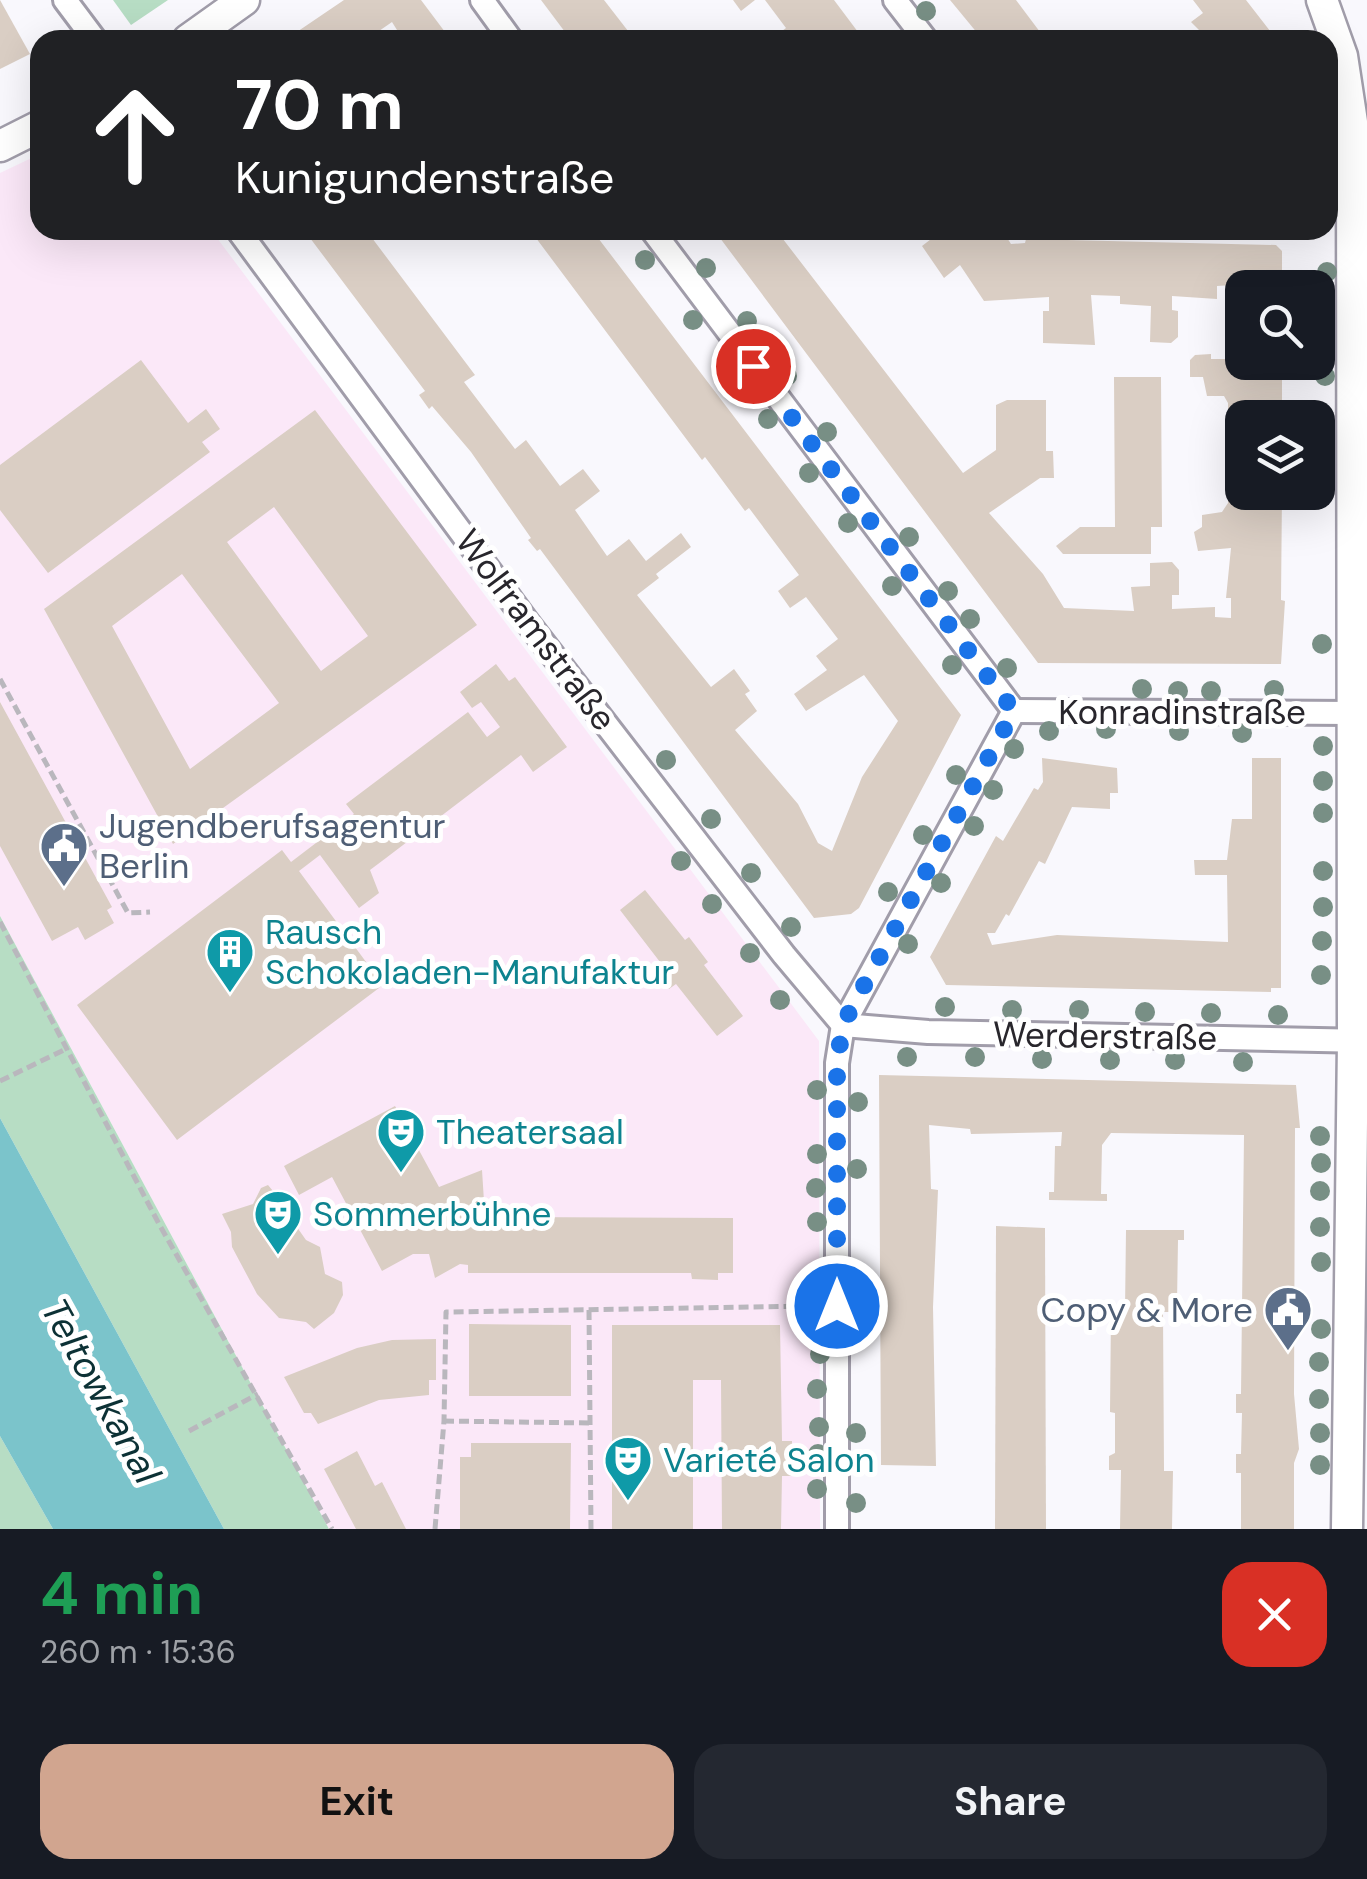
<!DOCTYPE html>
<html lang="en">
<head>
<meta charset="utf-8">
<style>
  body { margin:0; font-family:"DM Sans",sans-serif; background:#242831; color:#f1f3f6; height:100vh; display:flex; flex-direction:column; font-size:38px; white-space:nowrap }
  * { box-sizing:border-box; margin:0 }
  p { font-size:32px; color:#9ea1a6 }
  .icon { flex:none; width:55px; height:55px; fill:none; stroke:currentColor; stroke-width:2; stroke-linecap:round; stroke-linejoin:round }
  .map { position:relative; height:1529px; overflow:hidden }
  .drawer { display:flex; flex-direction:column; background:#171b24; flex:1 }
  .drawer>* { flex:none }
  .hud { position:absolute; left:30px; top:30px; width:1308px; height:210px; border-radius:30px; box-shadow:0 10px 40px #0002; background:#202124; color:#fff; overflow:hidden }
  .fabs { position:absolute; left:1225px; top:270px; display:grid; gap:20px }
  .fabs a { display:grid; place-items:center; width:110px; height:110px; border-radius:20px; background:#171b24; box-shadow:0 10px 40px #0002; font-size:50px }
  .pin { position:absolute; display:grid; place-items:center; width:85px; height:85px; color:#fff; margin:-42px; border:5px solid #fff; border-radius:50%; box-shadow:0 2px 10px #0007 }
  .me { position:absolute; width:110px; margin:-55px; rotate:0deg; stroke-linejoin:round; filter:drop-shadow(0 0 8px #0008) }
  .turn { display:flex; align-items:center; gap:35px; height:210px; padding:0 40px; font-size:45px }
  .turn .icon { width:130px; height:130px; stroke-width:2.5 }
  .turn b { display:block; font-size:70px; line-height:85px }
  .round { display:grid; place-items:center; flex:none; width:105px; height:105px; border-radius:30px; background:#242831 }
  .headline { display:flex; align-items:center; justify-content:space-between; height:170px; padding:0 40px }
  h1 { font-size:60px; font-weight:700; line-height:75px; color:#1e9e55 }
  .primary-button { display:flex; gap:20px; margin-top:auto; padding:20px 40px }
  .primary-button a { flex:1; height:115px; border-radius:30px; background:#d1a58f; color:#111; font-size:40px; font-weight:700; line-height:115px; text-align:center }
  .primary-button a+a { background:#242831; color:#f1f3f6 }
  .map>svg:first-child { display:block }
  .commercial { fill:#fbe8f8 }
  .green { fill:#b7ddc4 }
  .water { fill:#7bc4cb }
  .building { fill:#dacec4; fill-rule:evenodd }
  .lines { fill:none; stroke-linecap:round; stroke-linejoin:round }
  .minor-casing { stroke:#a19daa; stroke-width:28 }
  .secondary-casing { stroke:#a19daa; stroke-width:35 }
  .path { stroke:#b9b7bd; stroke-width:5; stroke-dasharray:10 5; stroke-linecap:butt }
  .minor { stroke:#fff; stroke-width:22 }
  .secondary { stroke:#fff; stroke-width:30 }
  .tree { fill:#788f85 }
  .route { stroke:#1a73e8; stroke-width:18; stroke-dasharray:0 32.4 }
  .labels { text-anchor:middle; stroke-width:10; stroke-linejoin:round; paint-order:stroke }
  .street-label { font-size:35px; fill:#28262c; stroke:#fff }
  .service-label { font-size:35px; fill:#4e5e75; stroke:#fff; text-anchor:start }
  .culture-label { font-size:35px; fill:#0d838f; stroke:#fff; text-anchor:start }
  .water-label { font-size:38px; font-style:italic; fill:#0c3135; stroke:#fff }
</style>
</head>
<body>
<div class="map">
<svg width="1367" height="1529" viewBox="0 0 1367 1529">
  <rect width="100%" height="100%" fill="#f9f8fd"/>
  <path class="commercial" d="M40,154V230H211L819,1041L820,1529H329L0,916V173Z"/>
  <g class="green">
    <path d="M113,0H168L131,25Z"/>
    <path d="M0,916L329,1529H224L0,1118Z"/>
    <path d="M0,1436L53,1529H0Z"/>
  </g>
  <path class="water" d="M0,1118L224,1529H53L0,1436Z"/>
  <g class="building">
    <path d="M0,0L30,54L0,69Z"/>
    <path d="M344,0H421L451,40H399L402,38L392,22L366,40H285Z"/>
    <path d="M541,0H604L635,40H571Z"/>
    <path d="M733,0H755L741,11Z"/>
    <path d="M765,0H834L864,40H770L786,28Z"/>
    <path d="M950,0H1016L1046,40H983Z"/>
    <path d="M1193,0H1246L1277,40H1209L1191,22L1203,13Z"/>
    <path d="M304,230H366L475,375L464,382L515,449L526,440L560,486L583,469L600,491L575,510L607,556L629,539L646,561L681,533L691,547L656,574L659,578L637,595L711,687L734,669L750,691L745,694L757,711L735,730L798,804L818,843L832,851L862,777L898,721L864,675L806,711L794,694L827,670L816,656L838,639L806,597L790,608L778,591L799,575L749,508L745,511L705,457L702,460L530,230H592L961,715L859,908L851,914L814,918L540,549L537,551L528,540L531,538L471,452L432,406L429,409L419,395L425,391Z"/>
    <path d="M714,230H776L963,473L996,450V405L1007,400H1046V451H1053L1054,478H1040L989,513L1043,574L1064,608L1134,611L1131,587L1150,586V563L1172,562L1179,570V595H1172V609L1215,607V617L1231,618V598H1226L1231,548L1198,551L1194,532L1202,527V515L1222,512L1228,503V403L1224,396H1207L1203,377H1190V360L1195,355L1211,354V359H1230L1232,285L1217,286V299L1172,296V310L1178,311V337L1171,343L1150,342L1151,306L1120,304V296L1091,295L1095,345L1043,343V311H1049V297L984,301L960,265L944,278L922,246L935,236L936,230H1002L1011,244L1025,243L1026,239L1276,245L1282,251V288H1242V362H1282V418H1242V492H1282L1281,600L1285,601L1281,664L1038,663Z"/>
    <path d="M141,360L188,423L206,409L220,429L202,442L210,452L48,573L0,510V465Z"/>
    <path d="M1114,377H1161L1162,527H1151V554H1063L1056,546L1080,527H1115Z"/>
    <path d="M315,410L477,625L173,844L44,609ZM274,507L368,636L321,671L227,542ZM182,574L279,703L190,769L112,626Z"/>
    <path d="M496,664L509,681L515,677L567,747L533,772L521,755L386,858L370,870L379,893L359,908L320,855L299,871L383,985L177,1140L77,1005L282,850L291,862L354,814L346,804L468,712L487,737L500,727L481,702L472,708L460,692Z"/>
    <path d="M0,702L112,907L107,910L114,923L85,940L78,927L52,941L0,846Z"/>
    <path d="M1042,758L1117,768L1118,793H1110V809L1072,807L1045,864L1039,861L1009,916L1006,914L995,933H987L992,945L1057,935L1228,942L1227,875H1195L1194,860H1227L1232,819H1252V758H1281V988H1271V992L946,985L930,957L996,836L1003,841L1034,788L1038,790L1043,782Z"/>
    <path d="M645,890L685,940L689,937L708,962L704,965L743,1016L717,1036L676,984L669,989L652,968L660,962L620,910Z"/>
    <path d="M879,1075L1296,1085L1300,1128H1295L1294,1394L1299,1449L1294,1463V1529H1241V1473H1236V1454H1241L1242,1413H1236V1394H1241L1244,1135L1111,1133L1102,1145L1101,1194H1107V1201L1049,1200V1192H1054L1055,1146H1061L1062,1132L971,1134L970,1129L929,1125L931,1189L938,1190L933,1307L936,1466L881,1465Z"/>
    <path d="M395,1106L439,1187L482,1170L485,1217L733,1218V1273H718V1280L692,1279L691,1273H468V1265L460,1264L435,1278L429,1254H413L382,1271L332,1177L299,1195L284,1166Z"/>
    <path d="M268,1185L278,1197L285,1193L302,1213L294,1223L306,1240L320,1247L325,1274L342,1282L343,1295L334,1313L314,1329L306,1322L279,1318L257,1294L232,1247L231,1232L222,1214L253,1204L261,1188Z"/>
    <path d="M996,1226L1045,1228L1046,1529H995Z"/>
    <path d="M1126,1230H1184V1240H1178L1177,1303H1185L1184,1312H1163L1164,1471H1173L1172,1529H1120L1121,1470H1109V1456L1115,1453V1413L1110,1412L1111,1311H1125Z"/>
    <path d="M469,1324L571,1325V1396H469Z"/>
    <path d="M612,1325H780L782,1441H792V1476H782L781,1529H722L721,1380H693V1529H612Z"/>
    <path d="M436,1339V1380H429V1395L379,1400L318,1424L311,1413H304L284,1377L357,1348L392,1340Z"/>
    <path d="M471,1443H571L570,1529H460V1457H471Z"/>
    <path d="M357,1451L375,1486L382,1482L406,1529H356L324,1469Z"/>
  </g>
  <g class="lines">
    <g class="minor-casing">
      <g id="minor">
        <path d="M65,0L95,40"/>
        <path d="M482,0L511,40"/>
        <path d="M895,0L926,40"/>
        <path d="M238,230L528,623L784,955L843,1025"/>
        <path d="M652,230L1014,711"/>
        <path d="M1014,711L1353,713"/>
        <path d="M843,1025L928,1032L1367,1041"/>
        <path d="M837,1529V1063L843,1025L1014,711"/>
      </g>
    </g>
    <g class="secondary-casing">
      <g id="secondary">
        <path d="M1322,0L1342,56L1352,122L1353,1041L1347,1529"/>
        <path d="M188,40L244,0"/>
        <path d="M0,146L40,126"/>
      </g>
    </g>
    <g class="path">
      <path d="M0,679L128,913L150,912"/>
      <path d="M0,922L159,1224L332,1529"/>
      <path d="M0,1081L68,1048"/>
      <path d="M589,1310L591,1529"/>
      <path d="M444,1421L590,1423"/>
      <path d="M189,1431L258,1394"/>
      <path d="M435,1529L444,1421L446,1312L814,1306"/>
    </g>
    <use href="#minor" class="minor"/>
    <use href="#secondary" class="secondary"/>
  </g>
  <g class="tree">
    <circle cx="926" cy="11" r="10"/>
    <circle cx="645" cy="260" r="10"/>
    <circle cx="706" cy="268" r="10"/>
    <circle cx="1327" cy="272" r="10"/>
    <circle cx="693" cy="320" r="10"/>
    <circle cx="747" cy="321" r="10"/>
    <circle cx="723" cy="361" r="10"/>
    <circle cx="787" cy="376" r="10"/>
    <circle cx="1325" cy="376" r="10"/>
    <circle cx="768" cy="419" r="10"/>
    <circle cx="827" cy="432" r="10"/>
    <circle cx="809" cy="473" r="10"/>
    <circle cx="848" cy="523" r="10"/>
    <circle cx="909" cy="537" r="10"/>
    <circle cx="892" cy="586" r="10"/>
    <circle cx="948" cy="591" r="10"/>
    <circle cx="970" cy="619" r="10"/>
    <circle cx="1322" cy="644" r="10"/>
    <circle cx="952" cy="665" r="10"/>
    <circle cx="1007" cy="668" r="10"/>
    <circle cx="1142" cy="689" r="10"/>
    <circle cx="1274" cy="690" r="10"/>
    <circle cx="1178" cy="691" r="10"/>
    <circle cx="1211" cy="691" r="10"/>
    <circle cx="1106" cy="729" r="10"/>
    <circle cx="1049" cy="731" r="10"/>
    <circle cx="1179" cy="731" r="10"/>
    <circle cx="1242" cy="733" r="10"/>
    <circle cx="1323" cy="746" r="10"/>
    <circle cx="1014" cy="749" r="10"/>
    <circle cx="666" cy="760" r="10"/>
    <circle cx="956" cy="775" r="10"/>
    <circle cx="1323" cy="781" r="10"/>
    <circle cx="993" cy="790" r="10"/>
    <circle cx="1323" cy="813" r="10"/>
    <circle cx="711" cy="819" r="10"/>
    <circle cx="974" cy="826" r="10"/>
    <circle cx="923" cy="835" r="10"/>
    <circle cx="681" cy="861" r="10"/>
    <circle cx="1323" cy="871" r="10"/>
    <circle cx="751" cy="873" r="10"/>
    <circle cx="941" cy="883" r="10"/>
    <circle cx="888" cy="892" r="10"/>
    <circle cx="712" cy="904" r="10"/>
    <circle cx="1323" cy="907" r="10"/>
    <circle cx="791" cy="927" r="10"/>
    <circle cx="1322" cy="941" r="10"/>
    <circle cx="908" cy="944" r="10"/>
    <circle cx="750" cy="953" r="10"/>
    <circle cx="1321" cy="975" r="10"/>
    <circle cx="780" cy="1000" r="10"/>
    <circle cx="945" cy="1007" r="10"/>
    <circle cx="1012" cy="1010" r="10"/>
    <circle cx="1079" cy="1010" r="10"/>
    <circle cx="1145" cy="1012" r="10"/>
    <circle cx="1211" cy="1013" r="10"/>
    <circle cx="1278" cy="1015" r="10"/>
    <circle cx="907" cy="1057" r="10"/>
    <circle cx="975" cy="1057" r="10"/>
    <circle cx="1042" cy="1059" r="10"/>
    <circle cx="1110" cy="1060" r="10"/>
    <circle cx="1175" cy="1060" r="10"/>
    <circle cx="1243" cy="1062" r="10"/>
    <circle cx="817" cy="1090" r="10"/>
    <circle cx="858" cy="1102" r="10"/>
    <circle cx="1320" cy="1136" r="10"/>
    <circle cx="817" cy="1154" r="10"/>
    <circle cx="1321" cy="1163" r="10"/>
    <circle cx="857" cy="1169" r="10"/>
    <circle cx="816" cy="1188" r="10"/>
    <circle cx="1320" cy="1191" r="10"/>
    <circle cx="817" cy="1222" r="10"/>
    <circle cx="1320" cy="1227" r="10"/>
    <circle cx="1321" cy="1262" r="10"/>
    <circle cx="856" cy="1272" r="10"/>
    <circle cx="817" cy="1289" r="10"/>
    <circle cx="1321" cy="1329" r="10"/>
    <circle cx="820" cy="1354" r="10"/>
    <circle cx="1319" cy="1362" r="10"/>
    <circle cx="817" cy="1389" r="10"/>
    <circle cx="1319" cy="1399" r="10"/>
    <circle cx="819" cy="1427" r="10"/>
    <circle cx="856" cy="1433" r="10"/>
    <circle cx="1320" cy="1433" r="10"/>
    <circle cx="818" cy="1454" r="10"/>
    <circle cx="1320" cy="1465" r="10"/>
    <circle cx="817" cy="1489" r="10"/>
    <circle cx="856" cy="1503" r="10"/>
  </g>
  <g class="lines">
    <path class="route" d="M753,366L1014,711L843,1024L837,1063V1306"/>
  </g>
  <defs>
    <g id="civic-pin" transform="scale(2.5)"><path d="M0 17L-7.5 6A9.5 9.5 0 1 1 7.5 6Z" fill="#5c6f8a" stroke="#fff"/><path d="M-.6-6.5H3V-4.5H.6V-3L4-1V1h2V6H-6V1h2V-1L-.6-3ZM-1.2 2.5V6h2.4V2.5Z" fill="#fff"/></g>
    <g id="building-pin" transform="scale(2.5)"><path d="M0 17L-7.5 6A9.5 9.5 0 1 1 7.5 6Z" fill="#0f9aa8" stroke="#fff"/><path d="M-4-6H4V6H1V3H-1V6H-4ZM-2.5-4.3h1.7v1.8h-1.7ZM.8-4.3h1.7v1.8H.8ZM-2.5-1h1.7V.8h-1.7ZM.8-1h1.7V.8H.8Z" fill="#fff"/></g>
    <g id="theatre-pin" transform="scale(2.5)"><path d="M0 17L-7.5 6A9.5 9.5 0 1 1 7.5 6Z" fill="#0f9aa8" stroke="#fff"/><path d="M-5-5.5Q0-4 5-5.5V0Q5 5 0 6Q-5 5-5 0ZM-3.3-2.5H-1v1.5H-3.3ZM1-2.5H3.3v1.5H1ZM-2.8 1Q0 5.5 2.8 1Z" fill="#fff"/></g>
  </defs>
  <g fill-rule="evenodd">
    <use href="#civic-pin" x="64" y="846"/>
    <use href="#building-pin" x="230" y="952"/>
    <use href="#theatre-pin" x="401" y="1132"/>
    <use href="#theatre-pin" x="278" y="1214"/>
    <use href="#civic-pin" x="1288" y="1310"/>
    <use href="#theatre-pin" x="628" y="1460"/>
  </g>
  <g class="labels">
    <g class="street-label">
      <text transform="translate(536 630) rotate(53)" y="12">Wolframstraße</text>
      <text x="1182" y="724">Konradinstraße</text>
      <text transform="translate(1105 1036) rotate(1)" y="12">Werderstraße</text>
    </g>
    <g class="service-label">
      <text x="99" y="838">Jugendberufsagentur<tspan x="99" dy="40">Berlin</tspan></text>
      <text x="1253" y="1322" text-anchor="end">Copy &amp; More</text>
    </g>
    <g class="culture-label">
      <text x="265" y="944">Rausch<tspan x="265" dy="40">Schokoladen-Manufaktur</tspan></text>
      <text x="436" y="1144">Theatersaal</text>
      <text x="313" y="1226">Sommerbühne</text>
      <text x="663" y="1472">Varieté Salon</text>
    </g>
    <g class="water-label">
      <text transform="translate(101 1391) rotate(61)" y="13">Teltowkanal</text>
    </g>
  </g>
</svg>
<div class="fabs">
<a><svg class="icon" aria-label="search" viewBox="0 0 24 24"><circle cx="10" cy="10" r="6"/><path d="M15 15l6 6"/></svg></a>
<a><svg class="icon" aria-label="layers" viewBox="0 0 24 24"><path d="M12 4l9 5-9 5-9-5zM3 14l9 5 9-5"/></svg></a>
</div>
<div class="pin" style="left:753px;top:366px;background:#d93025"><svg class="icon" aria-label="arrive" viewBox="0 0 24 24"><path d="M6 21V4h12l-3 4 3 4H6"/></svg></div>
<svg class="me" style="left:837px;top:1306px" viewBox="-20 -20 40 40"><circle r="17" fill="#1a73e8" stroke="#fff" stroke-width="3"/><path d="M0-11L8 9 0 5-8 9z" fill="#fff"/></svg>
<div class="hud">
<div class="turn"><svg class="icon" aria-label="ahead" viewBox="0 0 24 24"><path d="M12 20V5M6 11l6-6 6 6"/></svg><div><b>70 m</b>Kunigundenstraße</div></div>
</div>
</div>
<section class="drawer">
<div class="headline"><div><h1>4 min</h1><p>260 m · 15:36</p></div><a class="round" style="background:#d93025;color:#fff"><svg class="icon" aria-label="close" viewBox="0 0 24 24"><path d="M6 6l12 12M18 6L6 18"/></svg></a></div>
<div class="primary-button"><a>Exit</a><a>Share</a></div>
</section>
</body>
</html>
